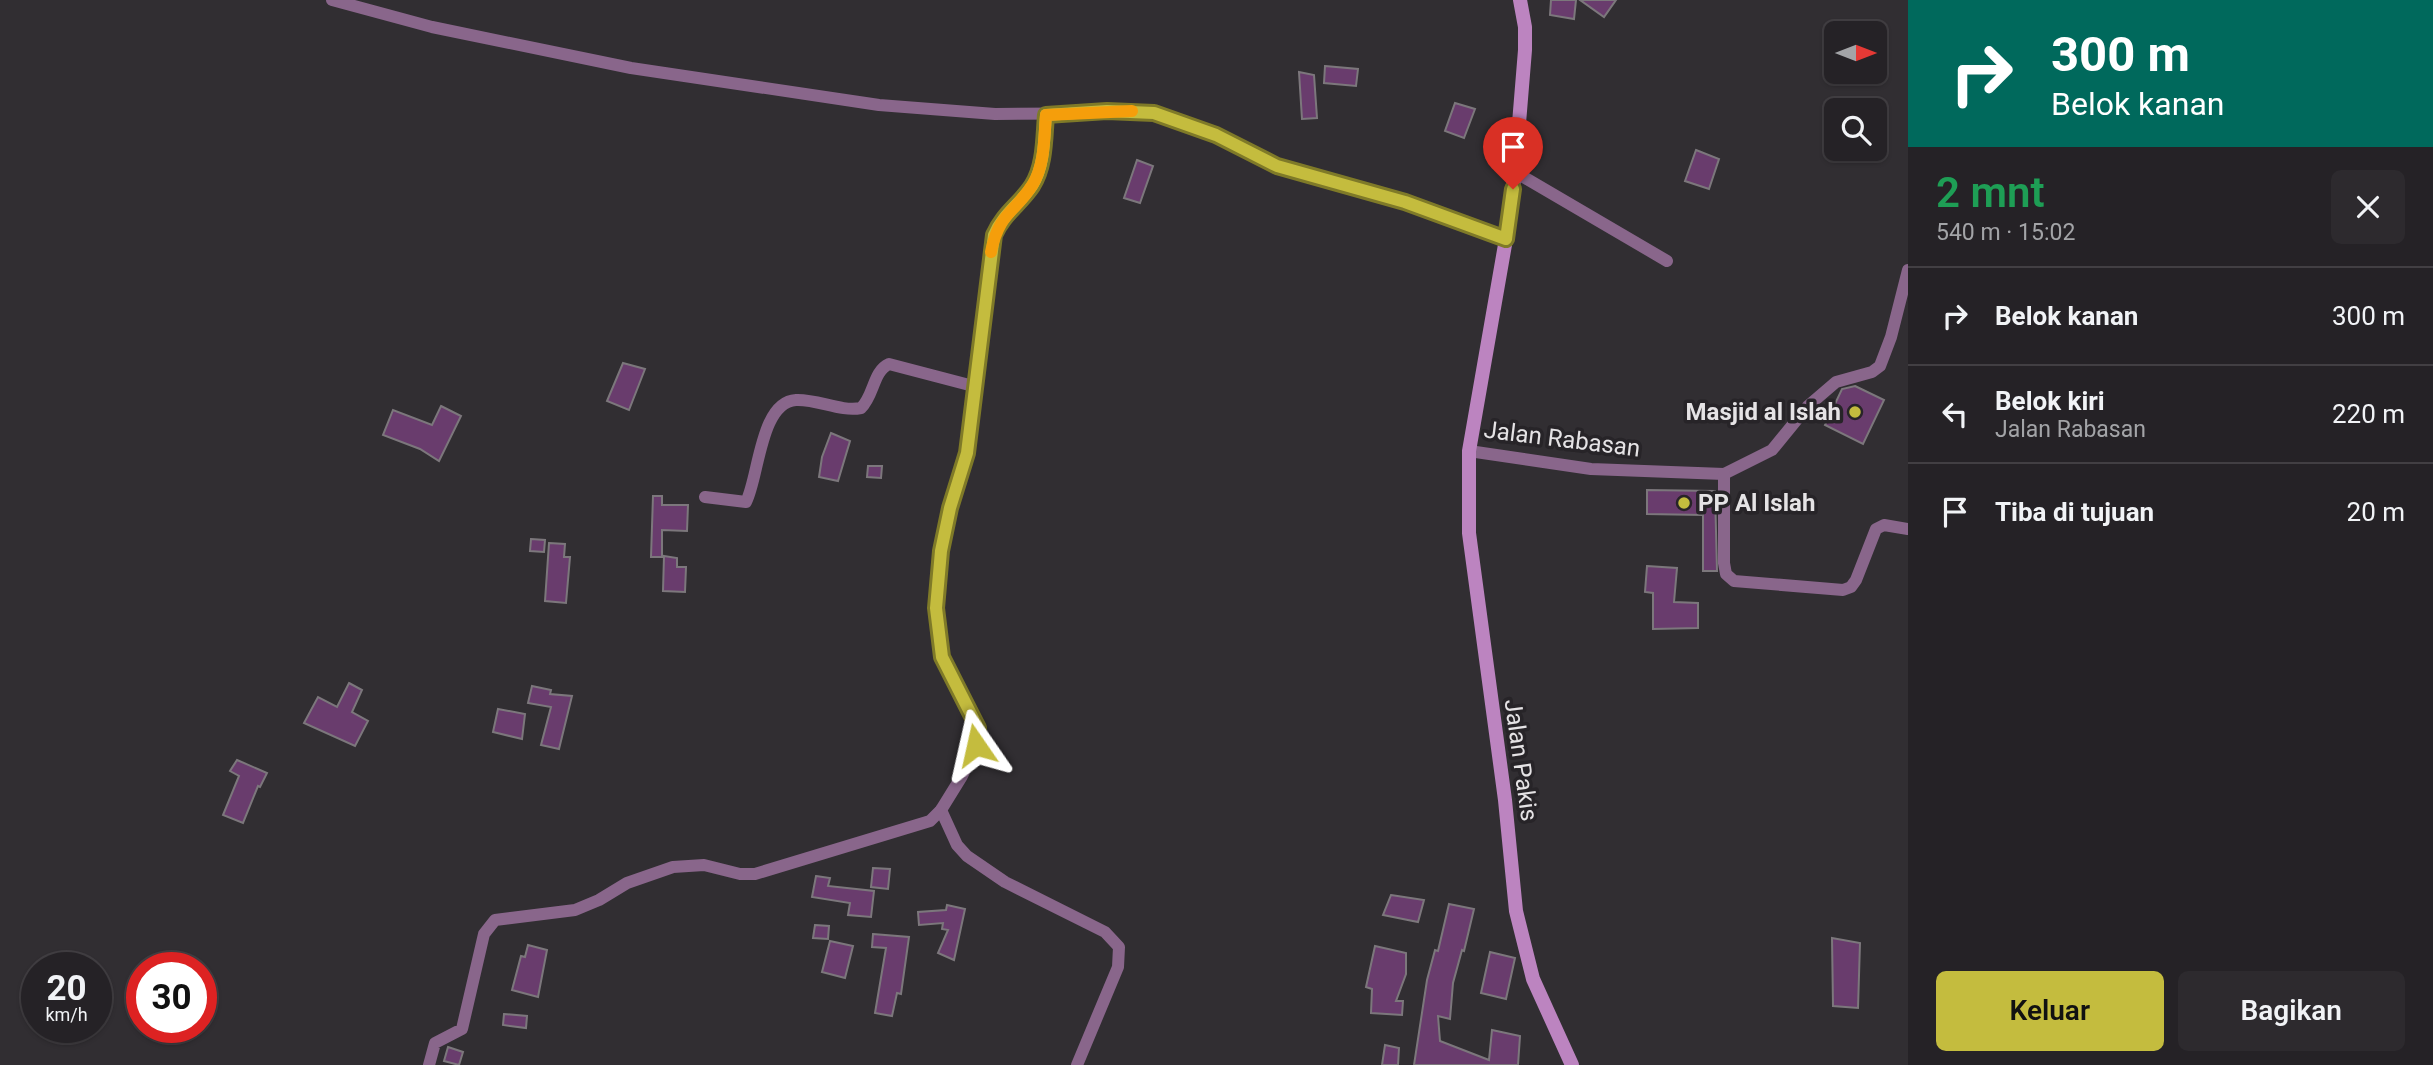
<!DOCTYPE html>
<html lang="id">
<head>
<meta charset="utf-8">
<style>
  body { margin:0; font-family:Roboto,sans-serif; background:#2d2a2e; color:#f1f3f6; height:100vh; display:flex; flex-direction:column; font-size:26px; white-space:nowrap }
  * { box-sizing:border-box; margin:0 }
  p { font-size:23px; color:#a3a4a7 }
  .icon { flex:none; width:38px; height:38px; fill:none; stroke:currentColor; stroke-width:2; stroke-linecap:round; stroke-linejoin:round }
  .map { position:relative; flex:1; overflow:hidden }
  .sheet { display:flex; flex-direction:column; background:#252226; width:525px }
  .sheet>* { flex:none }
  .hud { background:#00695c; color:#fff; overflow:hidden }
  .needle { width:46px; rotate:90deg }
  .tools { position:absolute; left:1824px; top:21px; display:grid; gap:14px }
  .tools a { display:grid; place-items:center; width:63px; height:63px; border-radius:10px; background:#252226; box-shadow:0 2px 5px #0004,0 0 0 2px #423f43; font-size:35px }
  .speed { position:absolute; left:21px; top:952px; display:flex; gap:14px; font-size:35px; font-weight:700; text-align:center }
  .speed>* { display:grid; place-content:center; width:91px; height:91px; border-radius:50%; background:#252226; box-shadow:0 2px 5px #0004,0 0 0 2px #423f43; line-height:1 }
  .speed small { font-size:18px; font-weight:400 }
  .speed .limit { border:10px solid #d22; background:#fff; color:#111 }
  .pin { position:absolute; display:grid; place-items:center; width:60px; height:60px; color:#fff; margin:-72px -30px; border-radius:50% 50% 50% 0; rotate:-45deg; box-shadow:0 0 7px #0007 }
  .pin .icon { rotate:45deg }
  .me { position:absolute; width:77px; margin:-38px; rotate:349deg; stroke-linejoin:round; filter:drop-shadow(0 0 5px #0008) }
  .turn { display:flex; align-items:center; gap:24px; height:147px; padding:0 28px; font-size:32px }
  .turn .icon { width:91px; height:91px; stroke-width:2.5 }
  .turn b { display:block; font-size:49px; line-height:60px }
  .round { display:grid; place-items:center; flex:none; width:74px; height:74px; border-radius:10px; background:#2d2a2e }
  .head { display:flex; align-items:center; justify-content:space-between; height:119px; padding:0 28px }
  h1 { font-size:42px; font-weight:600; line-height:52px; color:#1e9e55 }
  .cta { display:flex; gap:14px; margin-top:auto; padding:14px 28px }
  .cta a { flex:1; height:80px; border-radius:10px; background:#c4bc3e; color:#111; font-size:28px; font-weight:600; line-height:80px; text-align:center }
  .cta a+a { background:#2d2a2e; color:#f1f3f6 }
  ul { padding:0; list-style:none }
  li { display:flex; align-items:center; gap:21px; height:98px; padding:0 28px; border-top:2px solid #423f43 }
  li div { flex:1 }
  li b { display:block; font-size:26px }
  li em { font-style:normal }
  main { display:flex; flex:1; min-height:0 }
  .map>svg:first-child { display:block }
  .building { fill:#693c6d; stroke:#7c777c; stroke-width:2 }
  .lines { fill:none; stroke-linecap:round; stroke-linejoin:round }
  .street { stroke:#89668b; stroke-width:12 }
  .secondary { stroke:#bc84c0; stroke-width:14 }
  .route-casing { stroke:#7f7a28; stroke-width:18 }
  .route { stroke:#c4bc3e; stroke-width:12 }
  .slow { stroke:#f59e0b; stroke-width:12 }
  .poi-dot { fill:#c4bc3e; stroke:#272428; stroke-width:2.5 }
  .labels { text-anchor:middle; stroke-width:7; stroke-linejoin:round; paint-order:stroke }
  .poi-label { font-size:24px; font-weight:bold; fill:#e5e3e5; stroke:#272428; text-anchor:end }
  .street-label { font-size:24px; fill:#e5e3e5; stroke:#272428 }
</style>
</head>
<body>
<main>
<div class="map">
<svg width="1908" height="1065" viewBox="0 0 1908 1065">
  <rect width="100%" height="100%" fill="#312e32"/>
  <g class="building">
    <path d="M1551,0H1576L1574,19L1550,15Z"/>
    <path d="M1580,0H1616L1604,17Z"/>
    <path d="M1325,66L1358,69L1356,86L1324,83Z"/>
    <path d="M1299,72L1314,75L1317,118L1302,119Z"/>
    <path d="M1455,103L1475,109L1464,138L1445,131Z"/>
    <path d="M1696,150L1719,159L1709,189L1685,181Z"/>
    <path d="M1137,160L1153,166L1140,203L1124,198Z"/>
    <path d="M623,363L645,369L629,410L607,401Z"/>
    <path d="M1855,386L1884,400L1863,444L1825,425L1842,389Z"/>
    <path d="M441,406L461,416L439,461L420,449L383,435L393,410L432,425Z"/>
    <path d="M831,433L850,441L838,481L819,477L822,457Z"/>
    <path d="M868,466H882L881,478L867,477Z"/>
    <path d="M1647,490L1715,491L1717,571H1703V515L1647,514Z"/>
    <path d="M653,496H662V505H688L687,531L662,530V557H651Z"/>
    <path d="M531,539L545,540L544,552L530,551Z"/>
    <path d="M549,543L565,544L564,557H570L566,603L545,601Z"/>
    <path d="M664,556L677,558V567H686L685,592L663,591Z"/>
    <path d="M1647,566L1677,568L1674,602L1698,603V628L1653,629V593L1645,592Z"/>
    <path d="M349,683L362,690L352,712L368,721L355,746L304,723L318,697L337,707Z"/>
    <path d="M532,686L551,690L550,694L572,696L559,749L541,745L551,707L528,703Z"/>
    <path d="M498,709L525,714L522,739L493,732Z"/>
    <path d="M237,760L267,773L260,787L258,786L243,823L223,815L239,776L230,771Z"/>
    <path d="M873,868L890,869L888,889L871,887Z"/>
    <path d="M816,876L830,878L828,886L874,891L871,917L848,915L850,903L812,897Z"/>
    <path d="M1391,895L1424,900L1418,922L1383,915Z"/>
    <path d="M1449,904L1474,909L1464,951L1462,950L1453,983L1450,1019L1438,1016L1440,1041L1489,1060L1492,1030L1520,1036L1518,1065H1414L1427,980L1435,950L1438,951Z"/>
    <path d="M947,905L965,909L954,960L938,953L948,930L942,929L943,923L919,925L918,912L946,910Z"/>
    <path d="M815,925L829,926L828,939L813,938Z"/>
    <path d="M873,934L909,937L901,994L897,993L892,1016L875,1013L886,948L872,947Z"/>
    <path d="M1832,938L1860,943L1858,1008L1833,1006Z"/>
    <path d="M830,941L853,946L845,978L822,972Z"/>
    <path d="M528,945L547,950L538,997L512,990L521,956L525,957Z"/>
    <path d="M1375,946L1406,953V974L1396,1001H1403L1402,1015L1371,1013L1372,989L1366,987Z"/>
    <path d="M1490,952L1515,958L1506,999L1481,993Z"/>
    <path d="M504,1014L527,1016L526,1028L503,1025Z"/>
    <path d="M1385,1045L1399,1048L1398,1065H1382Z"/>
    <path d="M448,1047L463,1052L459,1065L444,1061Z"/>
  </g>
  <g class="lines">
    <g class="street">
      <path d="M332,0L432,27L631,68L879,105L995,114L1155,113L1216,135L1277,166L1405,202L1506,239"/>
      <path d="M1515,172L1667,261"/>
      <path d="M1469,451L1591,469L1724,474L1772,450L1808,406L1836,382L1872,372L1880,366L1891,337L1908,270"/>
      <path d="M1724,474V563L1726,574L1734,581L1843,590L1851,587L1856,580L1876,529L1884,525L1908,529"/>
      <path d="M705,497L746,502C759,477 760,402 796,400C818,399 840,412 861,408C874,396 873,371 889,364L977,387"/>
      <path d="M941,810L957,845L967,856L1005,882L1105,932L1119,947L1118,967L1077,1065"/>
      <path d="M429,1065L435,1043L462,1029L484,934L495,920L575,910L599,900L627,883L673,867L704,865L740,874H755L930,821L941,810L962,776L977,745L978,732L942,657L936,608L941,551L950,508L967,453L994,235C1003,214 1019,204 1032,186C1045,166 1044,138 1046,115"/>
    </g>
    <path class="secondary" d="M1520,0L1525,27V50L1515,172L1506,239L1469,451V533L1505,800L1516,911L1533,979L1572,1065"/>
  </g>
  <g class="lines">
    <g class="route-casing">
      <path id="route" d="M976,745L978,728L942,657L936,608L941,551L950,508L967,453L994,235C1003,214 1020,204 1032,186C1045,166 1044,138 1046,115L1107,111L1154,113L1216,135L1277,166L1405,202L1506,239L1513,189"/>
    </g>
    <use href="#route" class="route"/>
    <path class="slow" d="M991,252C999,212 1015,213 1033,184C1045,164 1044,137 1046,115L1132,111"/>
  </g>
  <g class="poi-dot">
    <circle cx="1855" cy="412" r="7"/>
    <circle cx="1684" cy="503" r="7"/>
  </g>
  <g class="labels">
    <g class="poi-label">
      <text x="1841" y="420">Masjid al Islah</text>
      <text x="1698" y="511" text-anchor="start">PP Al Islah</text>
    </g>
    <g class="street-label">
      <text transform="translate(1562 439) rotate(7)" y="8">Jalan Rabasan</text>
      <text transform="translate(1521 760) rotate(82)" y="8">Jalan Pakis</text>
    </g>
  </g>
</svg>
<div class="tools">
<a><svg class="needle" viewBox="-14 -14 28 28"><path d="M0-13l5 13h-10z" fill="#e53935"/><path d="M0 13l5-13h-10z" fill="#a3a4a7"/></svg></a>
<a><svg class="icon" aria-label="search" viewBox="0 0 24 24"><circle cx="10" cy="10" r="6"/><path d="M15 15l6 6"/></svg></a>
</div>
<div class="speed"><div>20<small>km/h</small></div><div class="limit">30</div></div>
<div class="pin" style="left:1513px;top:189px;background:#d93025"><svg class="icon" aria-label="arrive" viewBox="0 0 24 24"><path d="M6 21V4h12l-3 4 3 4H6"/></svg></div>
<svg class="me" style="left:976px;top:745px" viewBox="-20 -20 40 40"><path d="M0-17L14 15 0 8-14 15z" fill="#c4bc3e" stroke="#fff" stroke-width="4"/></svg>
</div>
<section class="sheet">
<div class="hud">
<div class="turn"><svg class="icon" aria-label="right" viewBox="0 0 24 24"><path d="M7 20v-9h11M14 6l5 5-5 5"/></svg><div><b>300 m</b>Belok kanan</div></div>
</div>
<div class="head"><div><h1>2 mnt</h1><p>540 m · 15:02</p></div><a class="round"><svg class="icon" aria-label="close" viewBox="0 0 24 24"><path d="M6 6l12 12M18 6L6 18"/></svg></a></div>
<ul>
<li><svg class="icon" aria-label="right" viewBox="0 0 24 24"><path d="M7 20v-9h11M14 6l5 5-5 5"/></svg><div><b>Belok kanan</b></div><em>300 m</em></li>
<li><svg class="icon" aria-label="left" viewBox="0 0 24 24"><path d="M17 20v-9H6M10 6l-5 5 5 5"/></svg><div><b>Belok kiri</b><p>Jalan Rabasan</p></div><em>220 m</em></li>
<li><svg class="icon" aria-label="arrive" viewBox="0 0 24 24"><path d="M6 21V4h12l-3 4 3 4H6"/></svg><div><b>Tiba di tujuan</b></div><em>20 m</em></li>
</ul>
<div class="cta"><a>Keluar</a><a>Bagikan</a></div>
</section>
</main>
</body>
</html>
